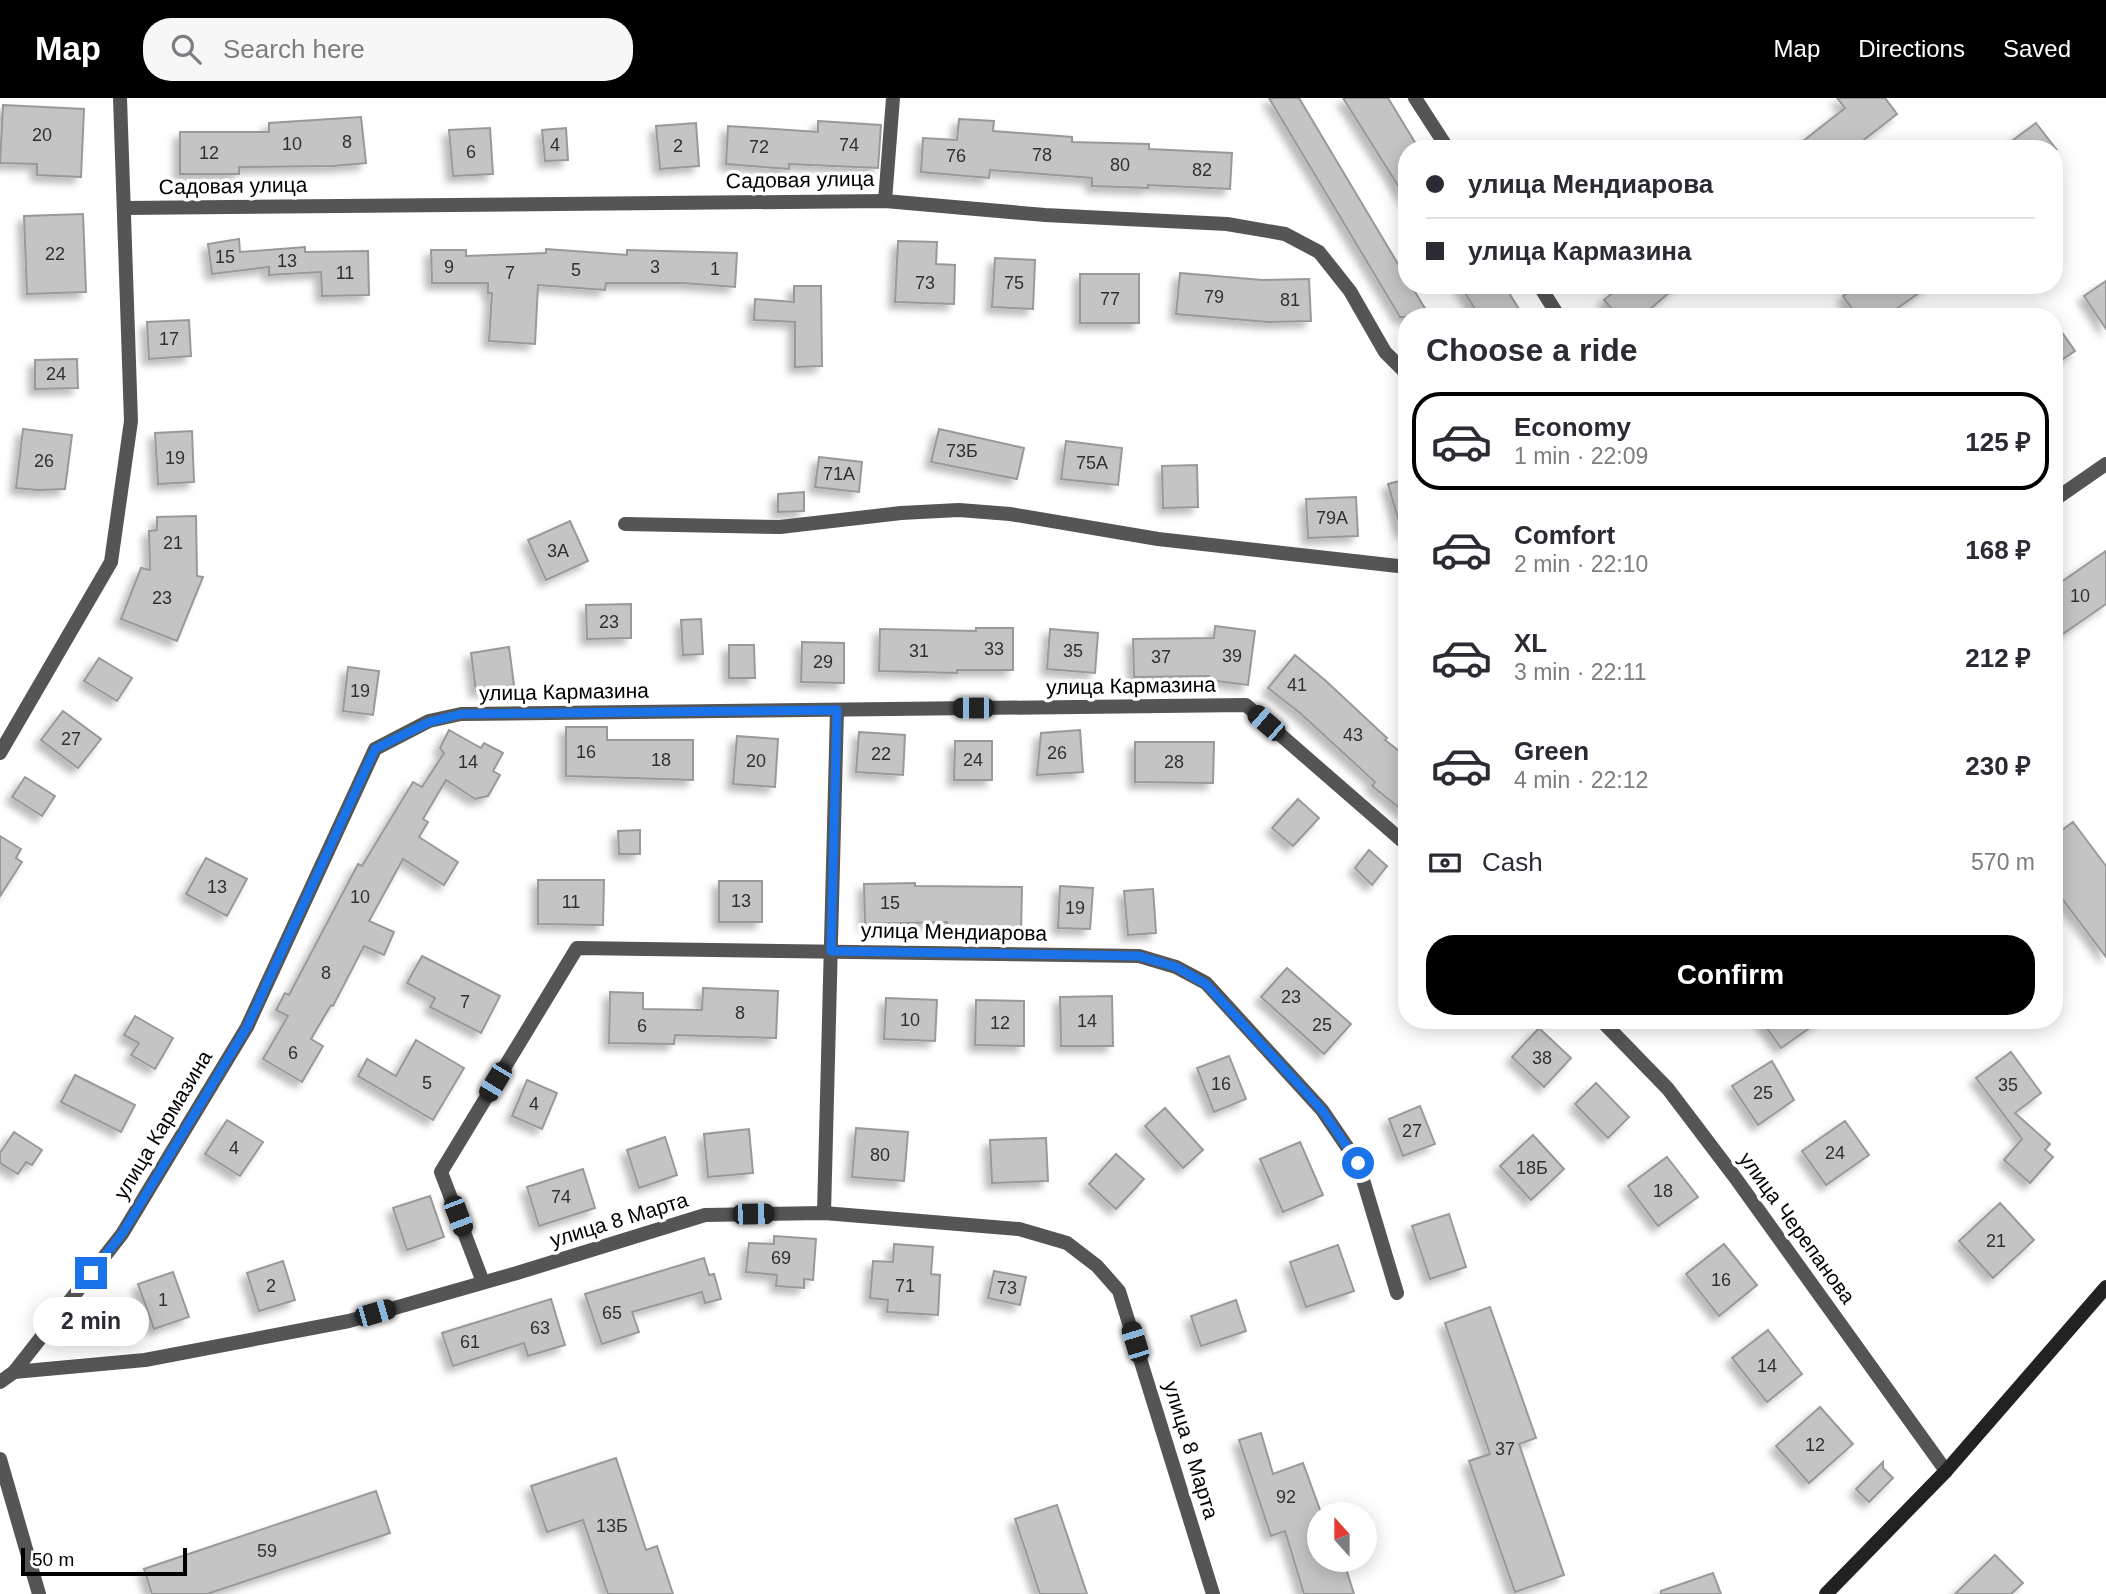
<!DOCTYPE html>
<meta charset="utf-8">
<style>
:root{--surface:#fff;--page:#f7f7f7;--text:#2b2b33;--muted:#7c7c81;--line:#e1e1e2;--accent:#000}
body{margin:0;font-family:Helvetica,sans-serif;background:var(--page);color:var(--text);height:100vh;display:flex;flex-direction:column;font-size:26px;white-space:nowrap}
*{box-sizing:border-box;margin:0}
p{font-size:23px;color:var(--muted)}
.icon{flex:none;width:38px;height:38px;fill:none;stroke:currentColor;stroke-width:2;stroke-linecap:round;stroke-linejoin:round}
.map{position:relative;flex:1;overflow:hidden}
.details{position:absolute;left:1398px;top:210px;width:665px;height:721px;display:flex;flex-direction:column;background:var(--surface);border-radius:28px;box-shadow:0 4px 18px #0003}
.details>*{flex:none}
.hud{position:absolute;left:1398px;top:42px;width:665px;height:154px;border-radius:28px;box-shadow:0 4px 18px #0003;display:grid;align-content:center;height:154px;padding:0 28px;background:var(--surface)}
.needle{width:46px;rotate:339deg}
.tools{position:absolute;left:1307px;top:1404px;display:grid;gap:14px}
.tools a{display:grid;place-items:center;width:70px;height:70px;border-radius:50%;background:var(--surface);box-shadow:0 4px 18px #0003;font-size:35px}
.scale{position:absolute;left:21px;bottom:18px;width:166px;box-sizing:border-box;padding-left:7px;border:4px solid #000;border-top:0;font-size:19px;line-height:24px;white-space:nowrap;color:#000;-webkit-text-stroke:5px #fff;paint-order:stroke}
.end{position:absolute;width:32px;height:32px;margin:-16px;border:9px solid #1a73e8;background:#fff;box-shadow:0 0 0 4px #fff}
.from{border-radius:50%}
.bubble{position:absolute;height:49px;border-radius:24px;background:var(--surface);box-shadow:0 4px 18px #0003;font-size:23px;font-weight:800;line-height:49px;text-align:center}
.car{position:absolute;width:21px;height:42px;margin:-21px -10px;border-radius:9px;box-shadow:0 0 5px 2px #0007;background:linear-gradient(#222 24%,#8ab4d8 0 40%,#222 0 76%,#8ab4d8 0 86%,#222 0)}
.hud b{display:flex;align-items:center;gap:24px;height:66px;font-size:26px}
.hud b+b{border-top:2px solid var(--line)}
.hud i{width:18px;height:18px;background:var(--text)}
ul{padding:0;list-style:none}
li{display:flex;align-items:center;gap:21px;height:98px;margin:0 14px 10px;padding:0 14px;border:4px solid transparent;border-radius:28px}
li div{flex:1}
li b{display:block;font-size:26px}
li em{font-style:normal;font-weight:800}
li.current{border-color:var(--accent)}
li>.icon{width:63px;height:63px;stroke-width:1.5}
h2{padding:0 28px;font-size:32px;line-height:84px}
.pay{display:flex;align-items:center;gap:18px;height:77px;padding:0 28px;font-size:26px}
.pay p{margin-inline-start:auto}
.button{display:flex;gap:14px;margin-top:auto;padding:14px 28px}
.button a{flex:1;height:80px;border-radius:28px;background:var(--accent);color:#fff;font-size:28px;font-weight:800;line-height:80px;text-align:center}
header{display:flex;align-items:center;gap:42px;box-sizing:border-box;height:98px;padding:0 35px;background:var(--accent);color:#fff}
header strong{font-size:33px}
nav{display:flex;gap:38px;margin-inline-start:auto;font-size:24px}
.search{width:490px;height:63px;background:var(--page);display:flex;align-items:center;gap:18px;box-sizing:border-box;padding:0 24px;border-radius:28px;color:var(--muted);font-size:26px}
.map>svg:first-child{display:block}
</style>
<header>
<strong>Map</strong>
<div class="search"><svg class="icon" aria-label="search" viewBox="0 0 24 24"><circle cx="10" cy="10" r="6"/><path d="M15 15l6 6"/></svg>Search here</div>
<nav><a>Map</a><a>Directions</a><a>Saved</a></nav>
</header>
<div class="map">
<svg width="2106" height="1496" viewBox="0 0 2106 1496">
<defs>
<filter id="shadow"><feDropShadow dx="-6" dy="6" stdDeviation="3.5" flood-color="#0004"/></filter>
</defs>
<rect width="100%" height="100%" fill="#fff"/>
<g fill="#c4c4c4" stroke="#999" stroke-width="2" filter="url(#shadow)">
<path d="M1269,0h30l108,181v6h4l19,32h-30z"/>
<path d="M1343,0h45l31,51h-12v51z"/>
<path d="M1837,0h48l12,16 -45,35h-59l52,-41z"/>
<path d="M3,7l81,4 -3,68 -44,-2v-11l-37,-1z"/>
<path d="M361,19l5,46 -33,3 -94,1v7h-59v-42h89v-9z"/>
<path d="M959,21l35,2 -1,10 79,6v5l77,2v5l83,4 -2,36 -82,-4v3l-56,-2v-8l-102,-8 -1,8 -68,-6 2,-34 34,2z"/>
<path d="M818,23l63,4 -3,43 -89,-4v5l-63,-5 2,-38 90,6z"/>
<path d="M696,25l3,43 -39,3 -4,-43z"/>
<path d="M2036,25l20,26h-55z"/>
<path d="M490,30l3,46 -40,2 -4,-46z"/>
<path d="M566,30l2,32 -23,1 -3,-31z"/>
<path d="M83,116l3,78 -59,2 -3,-78z"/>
<path d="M239,141l1,13 65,-5v5l63,-1 1,44 -47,1 -1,-24 -52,3v-8l-57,7 -4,-30z"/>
<path d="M898,143l39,1 -1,22 19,1 -1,39 -59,-2z"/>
<path d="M546,151l81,6v-5l110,3 -2,34 -52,-4h-77l-1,7 -67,-5 -3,59 -46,-3 3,-48h-4v-10h-56l-1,-33h35v6l80,-3z"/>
<path d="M995,160l40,2 -2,49 -41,-2z"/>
<path d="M1180,175l82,7 47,-1 2,42 -43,1 -92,-8z"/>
<rect x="1080" y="176" width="59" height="49"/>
<path d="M2106,183v48l-22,-33z"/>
<path d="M1460,187h44l20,32h-44z"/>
<path d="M1622,187h56l-37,32h-22l-15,-17z"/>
<path d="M1859,187h71l-45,32h-27l-15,-21z"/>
<path d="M794,188h27l1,80 -27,1v-45l-41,-2 1,-21 39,3z"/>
<path d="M189,222l2,36 -42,3 -2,-37z"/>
<path d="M2054,223l21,30 -21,14z"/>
<path d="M77,261l1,29 -43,1v-29z"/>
<path d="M23,331l49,6 -7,54 -27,1 -22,-2z"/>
<path d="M939,331l85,19 -7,31 -86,-17z"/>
<path d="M192,333l2,51 -36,2 -3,-51z"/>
<path d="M1066,343l56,7 -4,37 -57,-6z"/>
<path d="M819,359l43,5 -3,30 -44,-5z"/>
<path d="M1197,367l1,42 -35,1 -1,-42z"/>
<path d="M1407,381v52l-5,1 -14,-48z"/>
<path d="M804,394v19l-26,1v-18z"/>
<path d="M1356,399l2,39 -50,2 -2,-39z"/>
<path d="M196,418l1,60 6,1 -26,64 -56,-22 20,-51 9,2 -1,-39 8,-1v-13z"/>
<path d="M570,423l18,40 -42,19 -18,-40z"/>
<path d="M2106,453v53l-52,36v-53z"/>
<path d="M631,506v34l-44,1 -1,-34z"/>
<path d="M701,521l2,35 -20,1 -2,-35z"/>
<path d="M1215,528l40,5 -7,54 -39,-5v-4l-75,1 -1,-38 81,-1z"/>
<path d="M976,530h37v42h-56v3l-78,-2 1,-42 96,2z"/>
<path d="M1050,531l48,4 -3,40 -48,-4z"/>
<path d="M802,544l42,1v40l-43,-1z"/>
<path d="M729,547h25l1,33h-26z"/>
<path d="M509,549l5,38 -38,6 -5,-38z"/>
<path d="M1295,557l31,26 61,57 -2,2 22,17v57l-35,-28 3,-4 -75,-69 -32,-25z"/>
<path d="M99,560l33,20 -15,23 -33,-20z"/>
<path d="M348,569l31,4 -6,44 -30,-4z"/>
<path d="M63,613l38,28 -23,29 -37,-28z"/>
<path d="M566,629h41v13h86v40l-127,-4z"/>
<path d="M449,632l32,18 3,-5 19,10 -10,18 7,4 -12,21 -13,3 -29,-19 -23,39 5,3 -9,15 39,25 -14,23 -41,-26 -34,62 25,11 -10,23 -20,-9 -31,60 -2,-1 -20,34 12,7 -21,36 -39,-23 25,-43 -12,-6 9,-17 4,2 69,-131 4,2 51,-84 9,5 22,-34 -4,-5z"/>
<path d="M1080,632l3,42 -46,3 4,-42z"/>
<path d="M859,634l46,3 -2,40 -47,-3z"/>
<path d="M737,638l41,3 -3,48 -42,-3z"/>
<path d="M955,643h37v39h-38z"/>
<path d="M1135,644h79l-1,41 -78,-1z"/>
<path d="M25,679l30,19 -13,20 -30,-19z"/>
<path d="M1298,701l21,19 -26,28 -21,-18z"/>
<path d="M2073,724l33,44v91l-52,-69v-52z"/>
<path d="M640,732v24h-21l-1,-23z"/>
<path d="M0,738l21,13 -5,9 6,4 -22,34z"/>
<path d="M1369,752l18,16 -15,19 -17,-17z"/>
<path d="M206,760l41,21 -20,37 -41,-22z"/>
<path d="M538,782h66l-1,45 -65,-1z"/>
<rect x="719" y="783" width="43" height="41"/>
<path d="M915,785v3l107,1 -1,45 -74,-1v-9l-82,2 -1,-40z"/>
<path d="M1060,788l33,2 -3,41 -32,-1z"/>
<path d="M1153,791l3,44 -28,2 -4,-44z"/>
<path d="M422,858l78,40 -19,37 -51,-26 5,-9 -28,-15z"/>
<path d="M1287,870l64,56 -27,30 -63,-57z"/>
<path d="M703,890l75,3 -2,47 -101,-3 -1,9 -65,-1 1,-51 33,1v16l59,1z"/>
<path d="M1112,898l1,50h-52l-1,-49z"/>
<path d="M886,900l51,2 -2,41 -51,-2z"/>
<path d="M976,902l48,1v45l-49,-1z"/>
<path d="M135,918l38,22 -18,31 -24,-14 8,-12 -15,-8z"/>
<path d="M1761,922h60l-40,28z"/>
<path d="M1539,930l32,30 -27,29 -32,-30z"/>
<path d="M416,942l48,28 -31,52 -75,-44 9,-17 29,17z"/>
<path d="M2011,954l30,41 -26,20 35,31 -5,6 8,7 -23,26 -26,-23 18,-21 -46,-61z"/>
<path d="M1229,958l17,43 -32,13 -17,-44z"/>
<path d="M1772,963l22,39 -36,25 -26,-39z"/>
<path d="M75,977l60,30 -14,27 -60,-30z"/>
<path d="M527,982l30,13 -15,36 -30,-13z"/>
<path d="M1596,985l33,34 -21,21 -33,-34z"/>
<path d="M1420,1008l15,38 -32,12 -14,-37z"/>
<path d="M1165,1010l38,42 -20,18 -38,-42z"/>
<path d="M227,1022l36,22 -23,34 -35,-22z"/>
<path d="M1845,1023l24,34 -43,30 -24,-34z"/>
<path d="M856,1030l52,4 -4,49 -52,-4z"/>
<path d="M749,1031l4,44 -45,4 -4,-43z"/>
<path d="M14,1034l28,18 -10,15 -6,-3 -8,12 -18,-11v-10z"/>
<path d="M1533,1037l31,34 -33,31 -31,-34z"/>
<path d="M665,1039l12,38 -38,13 -12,-38z"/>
<path d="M1046,1040l2,43 -56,2 -2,-43z"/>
<path d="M1300,1044l23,53 -40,17 -23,-53z"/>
<path d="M1116,1056l28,25 -28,30 -27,-25z"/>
<path d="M1667,1059l31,40 -40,29 -30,-40z"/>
<path d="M583,1071l12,39 -56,18 -12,-39z"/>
<path d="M430,1098l14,41 -37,13 -14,-42z"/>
<path d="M2000,1105l34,37 -41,38 -34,-37z"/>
<path d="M1449,1116l17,53 -36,12 -18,-53z"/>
<path d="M774,1138l42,3 -3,41 -9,-1v9l-28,-2 1,-11 -31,-3 3,-29 25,1z"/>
<path d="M894,1146l39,3 -2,27 9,1 -2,40 -51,-3 1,-12 -18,-2 3,-37 20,1z"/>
<path d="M1724,1146l33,41 -38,31 -33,-42z"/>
<path d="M1338,1147l16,46 -48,16 -16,-45z"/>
<path d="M704,1160l5,17 5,-1 7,25 -16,4 -3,-11 -70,20 7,20 -37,12 -17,-50z"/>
<path d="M283,1163l12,39 -36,11 -12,-38z"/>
<path d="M994,1173l32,6 -6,28 -32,-7z"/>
<path d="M173,1174l16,45 -35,12 -16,-45z"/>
<path d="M551,1201l14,46 -37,11 -4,-13 -71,23 -11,-33z"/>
<path d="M1236,1202l10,31 -45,15 -10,-30z"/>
<path d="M1490,1209l46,131 -17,6 45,131 -49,17 -46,-131 21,-7 -45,-131z"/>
<path d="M1768,1232l34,44 -35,28 -35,-44z"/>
<path d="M1820,1309l33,37 -44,39 -33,-37z"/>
<path d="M1261,1335l12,41 30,-11 17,47v49h23l11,35h-50l-19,-63 -14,5 -32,-96z"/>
<path d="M616,1360l30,92 11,-4 16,48h-65l-25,-74 -36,12 -16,-46z"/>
<path d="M1883,1364v6l10,10 -24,24 -13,-13z"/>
<path d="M376,1393l14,42 -183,61h-55l-8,-25z"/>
<path d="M1057,1407l30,89h-47l-25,-75z"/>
<path d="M1995,1457l28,28 -12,11h-56z"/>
<path d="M1713,1475l8,21h-60v-3z"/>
</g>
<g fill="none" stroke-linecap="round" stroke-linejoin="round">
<g stroke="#555" stroke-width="14">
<path d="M1415,0l33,51"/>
<path d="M885,103l8,-103"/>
<path d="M124,110l761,-7 160,14 182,9 58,10 34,18 31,39 35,61 22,22"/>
<path d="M1539,187l20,32"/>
<path d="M2054,402l52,-36"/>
<path d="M625,426l155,3 121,-14 58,-3 51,4 148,25 249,28"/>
<path d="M0,655l111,-191 20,-141 -11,-323"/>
<path d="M1601,922l67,69 66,87 212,295"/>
<path d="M824,1115l13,-503"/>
<path d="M483,1184l-42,-110 136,-224 562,8 37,11 30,16 116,127 36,53 39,130"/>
<path d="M14,1274l131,-12 204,-39 168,-48 188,-58 119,-2 195,16 48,14 30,23 22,25 94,303"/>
<path d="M0,1284l14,-10 108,-138 125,-207 128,-278 54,-28 32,-7 785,-9 161,140"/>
<path d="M0,1361l39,135"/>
</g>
<path stroke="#222" stroke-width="14" d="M1826,1496l120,-123 160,-184"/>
</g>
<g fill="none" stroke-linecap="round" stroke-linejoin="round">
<path stroke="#1a73e8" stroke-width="9" d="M91,1175l31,-39 125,-207 128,-278 54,-27 32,-8 376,-4 -6,241 308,5 37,11 30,17 116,126 36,53"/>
</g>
<g text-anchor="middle" stroke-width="7" stroke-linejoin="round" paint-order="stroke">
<g font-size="18" fill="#313131">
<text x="42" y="43">20</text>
<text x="347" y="50">8</text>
<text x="292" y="52">10</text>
<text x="555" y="53">4</text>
<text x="849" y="53">74</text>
<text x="678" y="54">2</text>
<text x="759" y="55">72</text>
<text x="471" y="60">6</text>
<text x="209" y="61">12</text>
<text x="1042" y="63">78</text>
<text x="956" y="64">76</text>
<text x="1120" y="73">80</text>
<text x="1202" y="78">82</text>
<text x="55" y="162">22</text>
<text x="225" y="165">15</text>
<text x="287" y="169">13</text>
<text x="449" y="175">9</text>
<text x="655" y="175">3</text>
<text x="715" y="177">1</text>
<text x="576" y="178">5</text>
<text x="345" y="181">11</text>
<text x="510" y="181">7</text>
<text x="925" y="191">73</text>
<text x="1014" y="191">75</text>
<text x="1214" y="205">79</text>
<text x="1110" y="207">77</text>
<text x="1290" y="208">81</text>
<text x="169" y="247">17</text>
<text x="56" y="282">24</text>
<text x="962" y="359">73Б</text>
<text x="175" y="366">19</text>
<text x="44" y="369">26</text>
<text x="1092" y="371">75А</text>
<text x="839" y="382">71А</text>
<text x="1332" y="426">79А</text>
<text x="173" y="451">21</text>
<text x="558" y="459">3А</text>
<text x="2080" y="504">10</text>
<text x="162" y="506">23</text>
<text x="609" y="530">23</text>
<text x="994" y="557">33</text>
<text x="919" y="559">31</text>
<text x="1073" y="559">35</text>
<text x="1232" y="564">39</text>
<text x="1161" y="565">37</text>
<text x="823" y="570">29</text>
<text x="1297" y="593">41</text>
<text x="360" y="599">19</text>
<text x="1353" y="643">43</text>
<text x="71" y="647">27</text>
<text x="586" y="660">16</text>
<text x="1057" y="661">26</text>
<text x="881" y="662">22</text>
<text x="661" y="668">18</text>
<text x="973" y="668">24</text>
<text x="756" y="669">20</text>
<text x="468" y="670">14</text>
<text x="1174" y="670">28</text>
<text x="217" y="795">13</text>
<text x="360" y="805">10</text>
<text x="741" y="809">13</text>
<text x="571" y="810">11</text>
<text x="890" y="811">15</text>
<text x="1075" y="816">19</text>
<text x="326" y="881">8</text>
<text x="1291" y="905">23</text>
<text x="465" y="910">7</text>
<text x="740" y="921">8</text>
<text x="910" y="928">10</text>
<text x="1087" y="929">14</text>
<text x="1000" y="931">12</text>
<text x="1322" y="933">25</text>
<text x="642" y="934">6</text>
<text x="293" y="961">6</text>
<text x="1542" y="966">38</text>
<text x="427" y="991">5</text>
<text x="1221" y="992">16</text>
<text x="2008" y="993">35</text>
<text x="1763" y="1001">25</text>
<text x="534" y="1012">4</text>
<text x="1412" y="1039">27</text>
<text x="234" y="1056">4</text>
<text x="1835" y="1061">24</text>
<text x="880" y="1063">80</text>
<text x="1532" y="1076">18Б</text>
<text x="1663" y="1099">18</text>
<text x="561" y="1105">74</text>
<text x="1996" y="1149">21</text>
<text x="781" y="1166">69</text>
<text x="1721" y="1188">16</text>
<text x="271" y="1194">2</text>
<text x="905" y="1194">71</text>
<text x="1007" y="1196">73</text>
<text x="163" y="1208">1</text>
<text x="612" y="1221">65</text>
<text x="540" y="1236">63</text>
<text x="470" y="1250">61</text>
<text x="1767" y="1274">14</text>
<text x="1815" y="1353">12</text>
<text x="1505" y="1357">37</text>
<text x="1286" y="1405">92</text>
<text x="612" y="1434">13Б</text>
<text x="267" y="1459">59</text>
</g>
<g font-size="21" fill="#000" stroke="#fff">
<text transform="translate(800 82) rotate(-1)" y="7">Садовая улица</text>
<text transform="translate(233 88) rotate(-1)" y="7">Садовая улица</text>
<text transform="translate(1131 588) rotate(-1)" y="7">улица Кармазина</text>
<text transform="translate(564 594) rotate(-1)" y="7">улица Кармазина</text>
<text transform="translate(954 834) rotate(1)" y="7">улица Мендиарова</text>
<text transform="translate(163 1027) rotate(-59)" y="7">улица Кармазина</text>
<text transform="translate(619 1122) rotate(-17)" y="7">улица 8 Марта</text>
<text transform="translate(1797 1130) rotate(54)" y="7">улица Черепанова</text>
<text transform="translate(1191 1352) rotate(73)" y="7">улица 8 Марта</text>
</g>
</g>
</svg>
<div class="tools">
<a><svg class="needle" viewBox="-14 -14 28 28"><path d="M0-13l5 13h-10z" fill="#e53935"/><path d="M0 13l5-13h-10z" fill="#7c7c81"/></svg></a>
</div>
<div class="scale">50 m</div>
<i class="end from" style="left:1358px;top:1065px"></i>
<i class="end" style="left:91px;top:1175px"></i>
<div class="bubble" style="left:33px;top:1199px;width:116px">2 min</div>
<i class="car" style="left:973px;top:610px;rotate:270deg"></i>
<i class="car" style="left:1266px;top:625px;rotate:311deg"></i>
<i class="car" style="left:495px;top:984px;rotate:211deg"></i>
<i class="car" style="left:753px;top:1116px;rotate:89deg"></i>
<i class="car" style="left:458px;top:1118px;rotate:159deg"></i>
<i class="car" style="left:375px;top:1215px;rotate:74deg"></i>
<i class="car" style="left:1135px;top:1244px;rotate:343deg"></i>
<div class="hud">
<b><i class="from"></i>улица Мендиарова</b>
<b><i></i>улица Кармазина</b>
</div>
<section class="details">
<h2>Choose a ride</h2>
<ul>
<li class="current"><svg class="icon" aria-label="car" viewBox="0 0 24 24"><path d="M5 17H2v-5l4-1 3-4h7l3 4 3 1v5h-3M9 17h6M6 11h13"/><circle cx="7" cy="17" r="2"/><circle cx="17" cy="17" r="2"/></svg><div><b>Economy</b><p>1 min · 22:09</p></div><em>125 ₽</em></li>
<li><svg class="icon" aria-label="car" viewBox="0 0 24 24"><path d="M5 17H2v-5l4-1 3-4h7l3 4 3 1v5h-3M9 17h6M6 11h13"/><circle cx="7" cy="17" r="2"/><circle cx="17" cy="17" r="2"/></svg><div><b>Comfort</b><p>2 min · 22:10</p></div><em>168 ₽</em></li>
<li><svg class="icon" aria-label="car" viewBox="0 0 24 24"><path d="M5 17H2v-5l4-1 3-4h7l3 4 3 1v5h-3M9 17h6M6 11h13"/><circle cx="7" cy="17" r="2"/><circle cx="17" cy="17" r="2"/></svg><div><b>XL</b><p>3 min · 22:11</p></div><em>212 ₽</em></li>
<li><svg class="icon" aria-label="car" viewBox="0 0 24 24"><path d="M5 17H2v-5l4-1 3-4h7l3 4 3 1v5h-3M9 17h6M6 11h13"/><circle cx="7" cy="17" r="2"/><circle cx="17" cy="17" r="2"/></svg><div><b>Green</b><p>4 min · 22:12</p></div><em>230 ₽</em></li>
</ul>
<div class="pay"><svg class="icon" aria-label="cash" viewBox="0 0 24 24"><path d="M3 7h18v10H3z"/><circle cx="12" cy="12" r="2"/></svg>Cash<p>570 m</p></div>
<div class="button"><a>Confirm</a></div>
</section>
</div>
